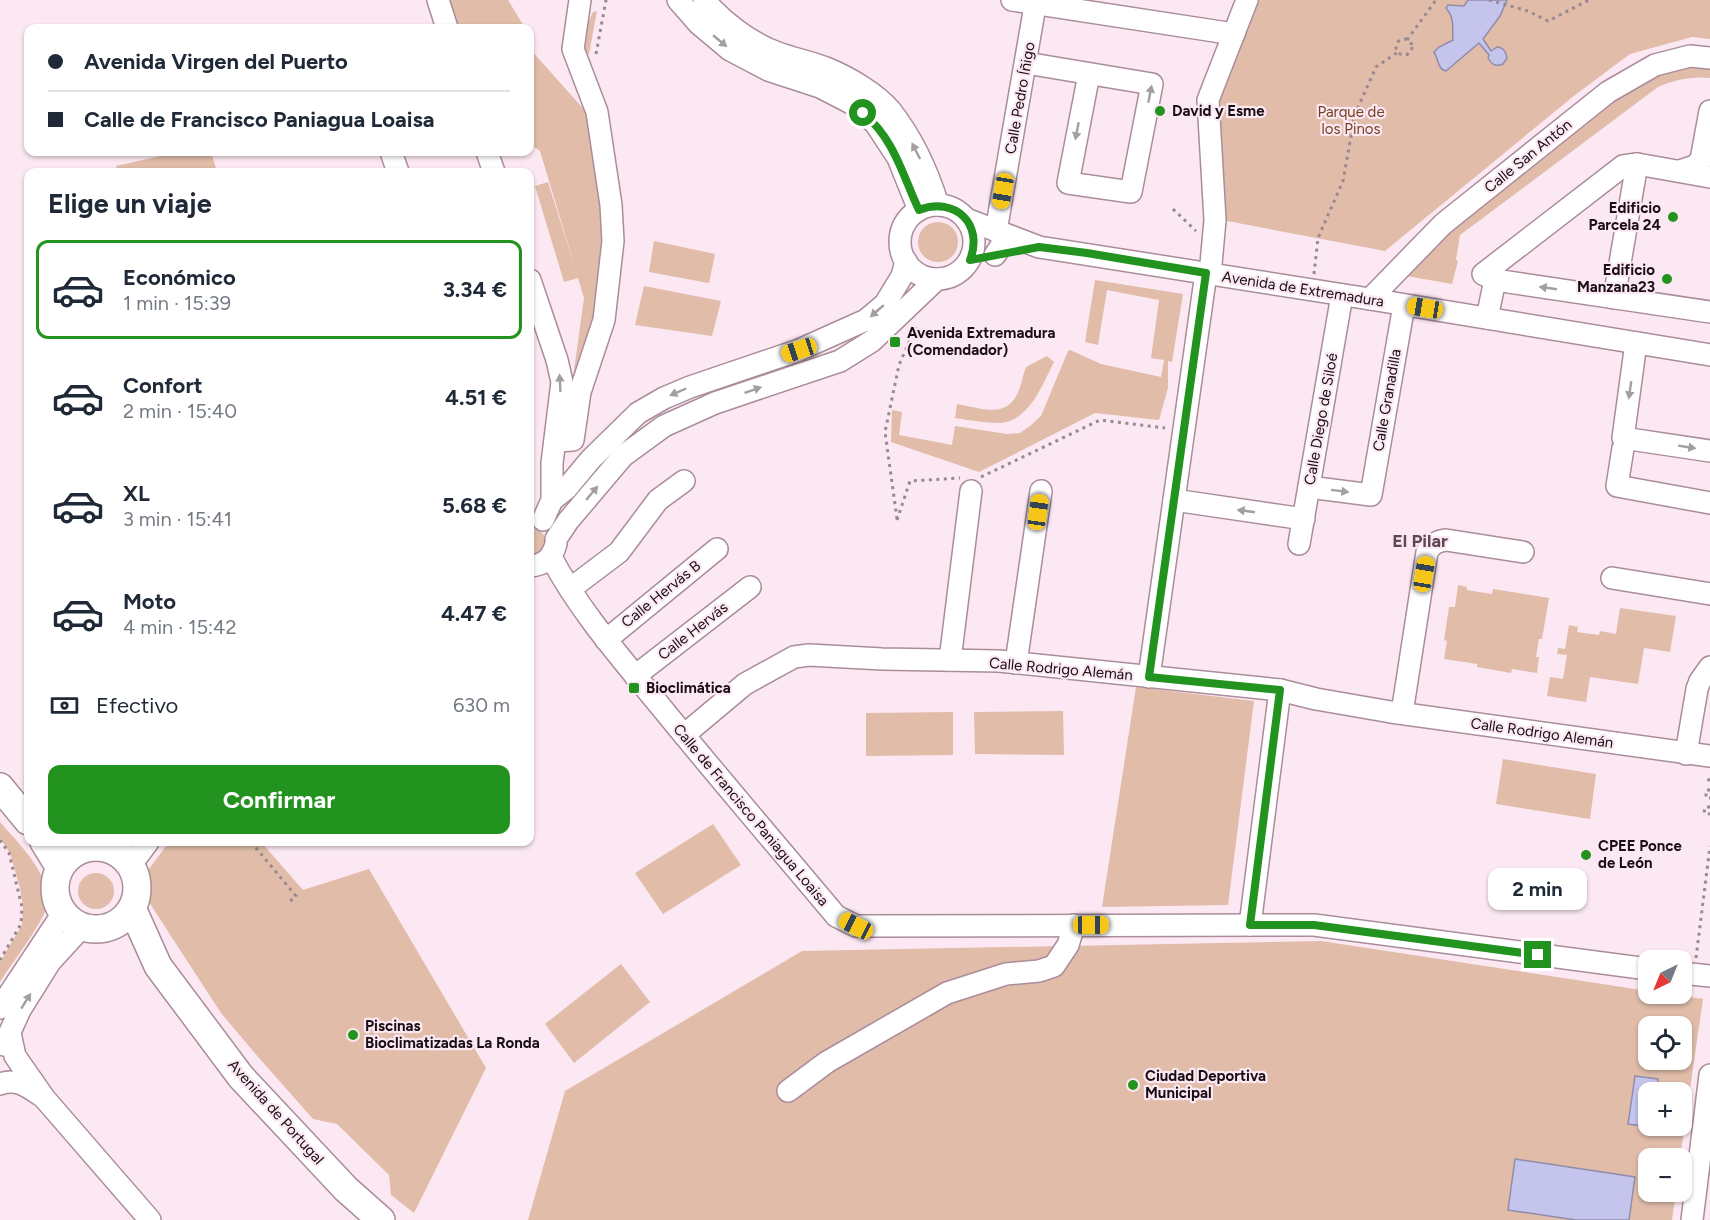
<!DOCTYPE html>
<html lang="es">
<meta charset="utf-8">
<style>
:root{--surface:#fff;--page:#f6f6f7;--text:#1f2937;--muted:#747a83;--line:#e0e1e3;--accent:#22931f}
body{margin:0;font-family:Figtree,sans-serif;background:var(--page);color:var(--text);height:100vh;display:flex;flex-direction:column;font-size:22px;white-space:nowrap}
*{box-sizing:border-box;margin:0}
p{font-size:20px;color:var(--muted)}
.icon{flex:none;width:33px;height:33px;fill:none;stroke:currentColor;stroke-width:2;stroke-linecap:round;stroke-linejoin:round}
.map{position:relative;flex:1;overflow:hidden}
.drawer{position:absolute;left:24px;top:168px;width:510px;height:678px;display:flex;flex-direction:column;background:var(--surface);border-radius:12px;box-shadow:0 2px 4px #0004}
.drawer>*{flex:none}
.banner{position:absolute;left:24px;top:24px;width:510px;height:132px;border-radius:12px;box-shadow:0 2px 4px #0004;display:grid;align-content:center;height:132px;padding:0 24px;background:var(--surface)}
.needle{width:39px;rotate:223deg}
.tools{position:absolute;left:1638px;top:950px;display:grid;gap:12px}
.tools a{display:grid;place-items:center;width:54px;height:54px;border-radius:12px;background:var(--surface);box-shadow:0 2px 4px #0004;font-size:30px}
.end{position:absolute;width:27px;height:27px;margin:-14px;border:8px solid #22931f;background:#fff;box-shadow:0 0 0 3px #fff}
.from{border-radius:50%}
.bubble{position:absolute;height:42px;border-radius:12px;background:var(--surface);box-shadow:0 2px 4px #0004;font-size:20px;font-weight:700;line-height:42px;text-align:center}
.car{position:absolute;width:18px;height:36px;margin:-18px -9px;border-radius:8px;box-shadow:0 0 4px 2px #0007;background:linear-gradient(#f5c518 24%,#345 0 40%,#f5c518 0 76%,#345 0 86%,#f5c518 0)}
.banner b{display:flex;align-items:center;gap:21px;height:57px;font-size:22px}
.banner b+b{border-top:2px solid var(--line)}
.banner i{width:15px;height:15px;background:var(--text)}
ul{padding:0;list-style:none}
li{display:flex;align-items:center;gap:18px;height:99px;margin:0 12px 9px;padding:0 12px;border:3px solid transparent;border-radius:12px}
li div{flex:1}
li b{display:block;font-size:22px}
li em{font-style:normal;font-weight:700}
li.active{border-color:var(--accent)}
li>.icon{width:54px;height:54px;stroke-width:1.5}
h2{padding:0 24px;font-size:27px;line-height:72px}
.pay{display:flex;align-items:center;gap:15px;height:66px;padding:0 24px;font-size:22px}
.pay p{margin-inline-start:auto}
.button{display:flex;gap:12px;margin-top:auto;padding:12px 24px}
.button a{flex:1;height:69px;border-radius:12px;background:var(--accent);color:#fff;font-size:24px;font-weight:700;line-height:69px;text-align:center}
.map>svg:first-child{display:block}
</style>
<div class="map">
<svg width="1710" height="1220" viewBox="0 0 1710 1220">
<rect width="100%" height="100%" fill="#fce8f2"/>
<g fill="#e0bca9" fill-rule="evenodd">
<path d="M450,0h58l17,28h-66z"/>
<path d="M1257,0h453v39l-18,-2 -62,17 -55,41 -190,156 -163,-31 -7,-120z"/>
<path d="M597,11l-8,43 -6,-2c2,-13 3,-28 10,-40z"/>
<path d="M530,42v7l58,65 15,86v97l-32,95 13,-94 -6,-20 -14,4 -29,-96 13,-4 29,92 -37,-123 -10,-7z"/>
<path d="M1710,65v13c-18,-2 -36,2 -52,9l-198,148 -4,25 2,1 -6,23 -51,-9 55,-52 158,-126 50,-28z"/>
<path d="M172,152h39l6,20h-99l-2,-6 40,-9z"/>
<circle cx="938" cy="242" r="20"/>
<path d="M654,241l61,13 -6,29 -60,-11z"/>
<path d="M1095,280l88,14 -11,68 -4,-1v27l-9,32 -64,-7 -116,59 -88,-30 1,-32 10,2 -3,23 53,10 3,-19 52,8 13,-1 10,-7 11,-10 27,-65 2,-1 31,14 60,13 3,-17 -13,-2 8,-58 -52,-10 -9,55 -13,-3z"/>
<path d="M644,286l77,15 -9,35 -77,-11z"/>
<path d="M1047,356l7,6c-12,23 -25,60 -55,61 -14,0 -30,-3 -44,-5l2,-14c24,4 51,16 62,-14 3,-8 4,-16 7,-23z"/>
<path d="M530,529c16,0 19,12 11,24l-11,3z"/>
<path d="M1458,585l9,2v3l25,4 1,-5 56,9 -7,41h-3l-3,18h3l-2,16 -25,-4 -1,4 -34,-6v-3l-33,-5 3,-18 -3,-1 5,-33h6z"/>
<path d="M1620,608l56,8 -6,36 -26,-4 -6,36 -48,-7 -4,25 -39,-6 3,-19 13,2 4,-24 -10,-1 1,-6 7,1 4,-24 9,2 -1,5 22,3 1,-4 16,3z"/>
<path d="M1136,687l118,14 -26,204 -126,2z"/>
<path d="M1063,711l1,44 -89,-1 -1,-42z"/>
<path d="M953,712v43l-87,1v-43z"/>
<path d="M1503,759l93,15 -6,45 -94,-15z"/>
<path d="M0,822c19,22 52,53 47,84 -3,15 -37,60 -47,76v-20l22,-37 1,-19 -3,-18 -10,-35 -10,-15z"/>
<path d="M713,824l28,41 -78,49 -28,-41z"/>
<path d="M169,842h92l42,48 66,-21 117,199 -72,145 -23,-18 -2,-20 -52,-51 -24,-5 -54,-61 -38,-45 -65,-100 -10,-16v-24z"/>
<circle cx="96" cy="891" r="18"/>
<path d="M1321,941l327,50v2h15l40,6 -23,159h-32v33h28l-4,29h-1144l37,-129 237,-140zM1648,1026h34v33h-34zM1648,1092h34v33h-34z"/>
<path d="M621,964l29,38 -76,61 -29,-39z"/>
</g>
<g fill="#c4c4ec" stroke="#908dab" stroke-width="1.5">
<path d="M1468,0h39l-7,16 -17,23 8,12 6,-4c6,0 9,5 10,11l-4,6c-7,3 -11,1 -15,-6l1,-3 -10,-12 -33,28c-8,-1 -8,-13 -12,-19l5,-5 14,-7c-1,-13 2,-22 -7,-32l2,-3 16,1z"/>
<path d="M1635,1076l23,3 -2,13h-8v33h3v2l-23,-3z"/>
<path d="M1515,1159l120,18 -6,43h-53l-68,-10z"/>
</g>
<g fill="none" stroke-linecap="round" stroke-linejoin="round">
<g stroke="#aa8c9b" stroke-width="24">
<g id="minor">
<path d="M438,0l9,28"/>
<path d="M678,0l21,24 31,26 38,20 52,17 31,16 24,20 23,35 21,52"/>
<path d="M704,0c19,22 46,43 74,53 16,6 33,9 48,15 22,9 50,25 65,43 21,27 37,61 47,94"/>
<path d="M1012,0l222,34"/>
<path d="M1026,63l126,21 -21,108 -63,-9 21,-109"/>
<path d="M391,152l7,20"/>
<path d="M487,152l7,20"/>
<path d="M1637,164l-14,2 -140,108 12,6 215,32"/>
<path d="M1680,171l15,-5 6,-6 9,-49"/>
<circle cx="937" cy="242" r="37"/>
<path d="M966,219l73,28 331,52 340,56"/>
<path d="M995,255l8,-12v-7l-7,-5 40,-231"/>
<path d="M1210,275l5,-55 -7,-120 39,-100"/>
<path d="M530,280l27,80 5,22 -10,81v37l-9,20"/>
<path d="M1614,298l23,-134 73,13"/>
<path d="M1370,299l73,-75 165,-132 47,-27 35,-9 20,2"/>
<path d="M1487,318l8,-38"/>
<path d="M1636,343l-13,95 87,13"/>
<path d="M555,441l18,-1 7,-48 24,-72 9,-79 -2,-36 -14,-93 -24,-63 7,-49"/>
<path d="M1623,448l-6,38 93,17"/>
<path d="M1309,487l62,8 33,-190"/>
<path d="M552,500l14,-11 25,-30 47,-46 26,-15 26,-11 109,-37 67,-30 19,-16 17,-28 4,-15"/>
<path d="M1174,500l130,19"/>
<path d="M556,539l12,-18 55,-65 41,-30 51,-23 125,-42 32,-20 65,-62"/>
<path d="M1299,544l43,-249"/>
<path d="M551,557c29,55 71,102 110,150 58,71 117,140 175,209l20,10 458,-1 334,44"/>
<path d="M530,566c15,-1 22,-8 26,-22"/>
<path d="M1612,578l98,16"/>
<path d="M570,589l49,-37 39,-52 26,-19"/>
<path d="M606,640l111,-91"/>
<path d="M950,660l21,-169"/>
<path d="M1016,663l25,-172"/>
<path d="M635,676l115,-89"/>
<path d="M1149,677l57,-404"/>
<path d="M1402,713l25,-161c5,-8 10,-11 19,-12l77,12"/>
<path d="M684,735l61,-51 49,-27 15,-2 73,4 117,2 281,29 36,9 75,13 319,44"/>
<path d="M1686,754l11,-65 3,-8 10,-14"/>
<path d="M110,850l8,-8"/>
<path d="M130,866l18,-24"/>
<path d="M1250,925l30,-235"/>
<path d="M1682,973l28,3"/>
<path d="M0,1008l63,-95"/>
<path d="M10,1033l5,23 30,43 105,121"/>
<path d="M4,1045l16,-35 30,-48 32,-35"/>
<path d="M0,1084c16,-6 27,2 40,11"/>
<path d="M788,1091l39,-29 120,-69 59,-19 33,-3 15,-5 14,-21 6,-20"/>
<path d="M1692,1220l18,-145"/>
</g>
</g>
<g stroke="#aa8c9b" stroke-width="30">
<g id="major">
<path d="M0,787l28,34"/>
<path d="M44,842l16,26"/>
<circle cx="96" cy="888" r="41"/>
<path d="M132,908l26,58 83,111 105,112 35,31"/>
</g>
</g>
<g stroke="#988890" stroke-width="3" stroke-dasharray="3 4.5" stroke-linecap="butt">
<path d="M1489,0l39,11 20,10 41,-21"/>
<circle cx="1404" cy="47" r="8"/>
<path d="M1407,40l29,-40"/>
<path d="M596,54l10,-54"/>
<path d="M1173,209l23,22"/>
<path d="M1314,274l4,-36 25,-57 12,-67 21,-47 22,-15"/>
<path d="M981,477l119,-57 65,8"/>
<path d="M897,519l-12,-87 14,-67 18,-41"/>
<path d="M897,520l13,-39 50,-3"/>
<path d="M1710,779l-3,2h3"/>
<path d="M1710,790h-4v8h4"/>
<path d="M1710,807h-5l-1,6 6,1"/>
<path d="M0,840l9,13 13,54 -1,17 -21,36"/>
<path d="M251,842l45,54 -7,6"/>
<path d="M1696,958l14,-112"/>
</g>
<use href="#minor" stroke="#fff" stroke-width="21"/>
<use href="#major" stroke="#fff" stroke-width="27"/>
</g>
<defs><path id="oneway-solid" d="M-6-.8H1V-3.2L6.5 0L1 3.2V.8H-6Z" transform="scale(1.5)"/></defs>
<g fill="#a39fa1">
<use href="#oneway-solid" transform="translate(720 41) rotate(40)"/>
<use href="#oneway-solid" transform="translate(1150 94) rotate(-79)"/>
<use href="#oneway-solid" transform="translate(1077 131) rotate(101)"/>
<use href="#oneway-solid" transform="translate(916 151) rotate(-117)"/>
<use href="#oneway-solid" transform="translate(1548 288) rotate(-172)"/>
<use href="#oneway-solid" transform="translate(877 311) rotate(139)"/>
<use href="#oneway-solid" transform="translate(560 383) rotate(-93)"/>
<use href="#oneway-solid" transform="translate(753 390) rotate(-19)"/>
<use href="#oneway-solid" transform="translate(1630 390) rotate(98)"/>
<use href="#oneway-solid" transform="translate(678 392) rotate(157)"/>
<use href="#oneway-solid" transform="translate(1687 447) rotate(9)"/>
<use href="#oneway-solid" transform="translate(1340 491) rotate(7)"/>
<use href="#oneway-solid" transform="translate(592 493) rotate(-50)"/>
<use href="#oneway-solid" transform="translate(1246 511) rotate(-172)"/>
<use href="#oneway-solid" transform="translate(26 1001) rotate(-58)"/>
</g>
<g fill="none" stroke-linecap="round" stroke-linejoin="round">
<path stroke="#22931f" stroke-width="8" d="M863,113c32,27 39,61 56,97 36,-14 65,14 51,50l69,-13 48,6 119,20 -57,404 131,13 -30,235h64l224,30"/>
</g>
<g fill="#22931f" stroke="#fce8f2" stroke-width="2">
<circle cx="1160" cy="111" r="6"/>
<circle cx="1673" cy="217" r="6"/>
<circle cx="1667" cy="279" r="6"/>
<rect x="889" y="336" width="12" height="12" rx="3"/>
<rect x="628" y="682" width="12" height="12" rx="3"/>
<circle cx="1586" cy="855" r="6"/>
<circle cx="353" cy="1035" r="6"/>
<circle cx="1133" cy="1085" r="6"/>
</g>
<g text-anchor="middle" stroke-width="4.5" stroke-linejoin="round" paint-order="stroke">
<g font-size="15" fill="#180e13" stroke="#fce8f2">
<text transform="translate(1020 98) rotate(-80)" y="5">Calle Pedro Íñigo</text>
<text transform="translate(1528 156) rotate(-39)" y="5">Calle San Antón</text>
<text transform="translate(1303 289) rotate(9)" y="5">Avenida de Extremadura</text>
<text transform="translate(1387 400) rotate(-80)" y="5">Calle Granadilla</text>
<text transform="translate(1321 419) rotate(-80)" y="5">Calle Diego de Siloé</text>
<text transform="translate(661 594) rotate(-39)" y="5">Calle Hervás B</text>
<text transform="translate(693 631) rotate(-38)" y="5">Calle Hervás</text>
<text transform="translate(1061 669) rotate(5)" y="5">Calle Rodrigo Alemán</text>
<text transform="translate(1542 733) rotate(8)" y="5">Calle Rodrigo Alemán</text>
<text transform="translate(751 815) rotate(50)" y="5">Calle de Francisco Paniagua Loaisa</text>
<text transform="translate(276 1112) rotate(48)" y="5">Avenida de Portugal</text>
</g>
<g font-size="15" font-weight="bold" fill="#180e13" stroke="#fce8f2" text-anchor="start">
<text x="1172" y="116">David y Esme</text>
<text x="1661" y="213" text-anchor="end">Edificio<tspan x="1661" dy="17">Parcela 24</tspan></text>
<text x="1655" y="275" text-anchor="end">Edificio<tspan x="1655" dy="17">Manzana23</tspan></text>
<text x="907" y="338">Avenida Extremadura<tspan x="907" dy="17">(Comendador)</tspan></text>
<text x="646" y="693">Bioclimática</text>
<text x="1598" y="851">CPEE Ponce<tspan x="1598" dy="17">de León</tspan></text>
<text x="365" y="1031">Piscinas<tspan x="365" dy="17">Bioclimatizadas La Ronda</tspan></text>
<text x="1145" y="1081">Ciudad Deportiva<tspan x="1145" dy="17">Municipal</tspan></text>
</g>
<g font-size="15" fill="#743f20" stroke="#fce8f2">
<text x="1351" y="117">Parque de<tspan x="1351" dy="17">los Pinos</tspan></text>
</g>
<g font-size="18" font-weight="bold" fill="#604553" stroke="#fce8f2">
<text x="1420" y="547">El Pilar</text>
</g>
</g>
</svg>
<div class="tools">
<a><svg class="needle" viewBox="-14 -14 28 28"><path d="M0-13l5 13h-10z" fill="#e53935"/><path d="M0 13l5-13h-10z" fill="#747a83"/></svg></a>
<a><svg class="icon" aria-label="locate" viewBox="0 0 24 24"><circle cx="12" cy="12" r="6"/><path d="M12 2v4M12 18v4M2 12h4M18 12h4"/></svg></a>
<a>+</a>
<a>−</a>
</div>
<i class="end from" style="left:863px;top:113px"></i>
<i class="end" style="left:1538px;top:955px"></i>
<div class="bubble" style="left:1488px;top:868px;width:99px">2 min</div>
<i class="car" style="left:1003px;top:191px;rotate:190deg"></i>
<i class="car" style="left:1425px;top:308px;rotate:279deg"></i>
<i class="car" style="left:799px;top:350px;rotate:252deg"></i>
<i class="car" style="left:1038px;top:512px;rotate:8deg"></i>
<i class="car" style="left:1424px;top:574px;rotate:9deg"></i>
<i class="car" style="left:1091px;top:925px;rotate:90deg"></i>
<i class="car" style="left:856px;top:926px;rotate:297deg"></i>
<div class="banner">
<b><i class="from"></i>Avenida Virgen del Puerto</b>
<b><i></i>Calle de Francisco Paniagua Loaisa</b>
</div>
<section class="drawer">
<h2>Elige un viaje</h2>
<ul>
<li class="active"><svg class="icon" aria-label="car" viewBox="0 0 24 24"><path d="M5 17H2v-5l4-1 3-4h7l3 4 3 1v5h-3M9 17h6M6 11h13"/><circle cx="7" cy="17" r="2"/><circle cx="17" cy="17" r="2"/></svg><div><b>Económico</b><p>1 min · 15:39</p></div><em>3.34 €</em></li>
<li><svg class="icon" aria-label="car" viewBox="0 0 24 24"><path d="M5 17H2v-5l4-1 3-4h7l3 4 3 1v5h-3M9 17h6M6 11h13"/><circle cx="7" cy="17" r="2"/><circle cx="17" cy="17" r="2"/></svg><div><b>Confort</b><p>2 min · 15:40</p></div><em>4.51 €</em></li>
<li><svg class="icon" aria-label="car" viewBox="0 0 24 24"><path d="M5 17H2v-5l4-1 3-4h7l3 4 3 1v5h-3M9 17h6M6 11h13"/><circle cx="7" cy="17" r="2"/><circle cx="17" cy="17" r="2"/></svg><div><b>XL</b><p>3 min · 15:41</p></div><em>5.68 €</em></li>
<li><svg class="icon" aria-label="car" viewBox="0 0 24 24"><path d="M5 17H2v-5l4-1 3-4h7l3 4 3 1v5h-3M9 17h6M6 11h13"/><circle cx="7" cy="17" r="2"/><circle cx="17" cy="17" r="2"/></svg><div><b>Moto</b><p>4 min · 15:42</p></div><em>4.47 €</em></li>
</ul>
<div class="pay"><svg class="icon" aria-label="cash" viewBox="0 0 24 24"><path d="M3 7h18v10H3z"/><circle cx="12" cy="12" r="2"/></svg>Efectivo<p>630 m</p></div>
<div class="button"><a>Confirmar</a></div>
</section>
</div>
